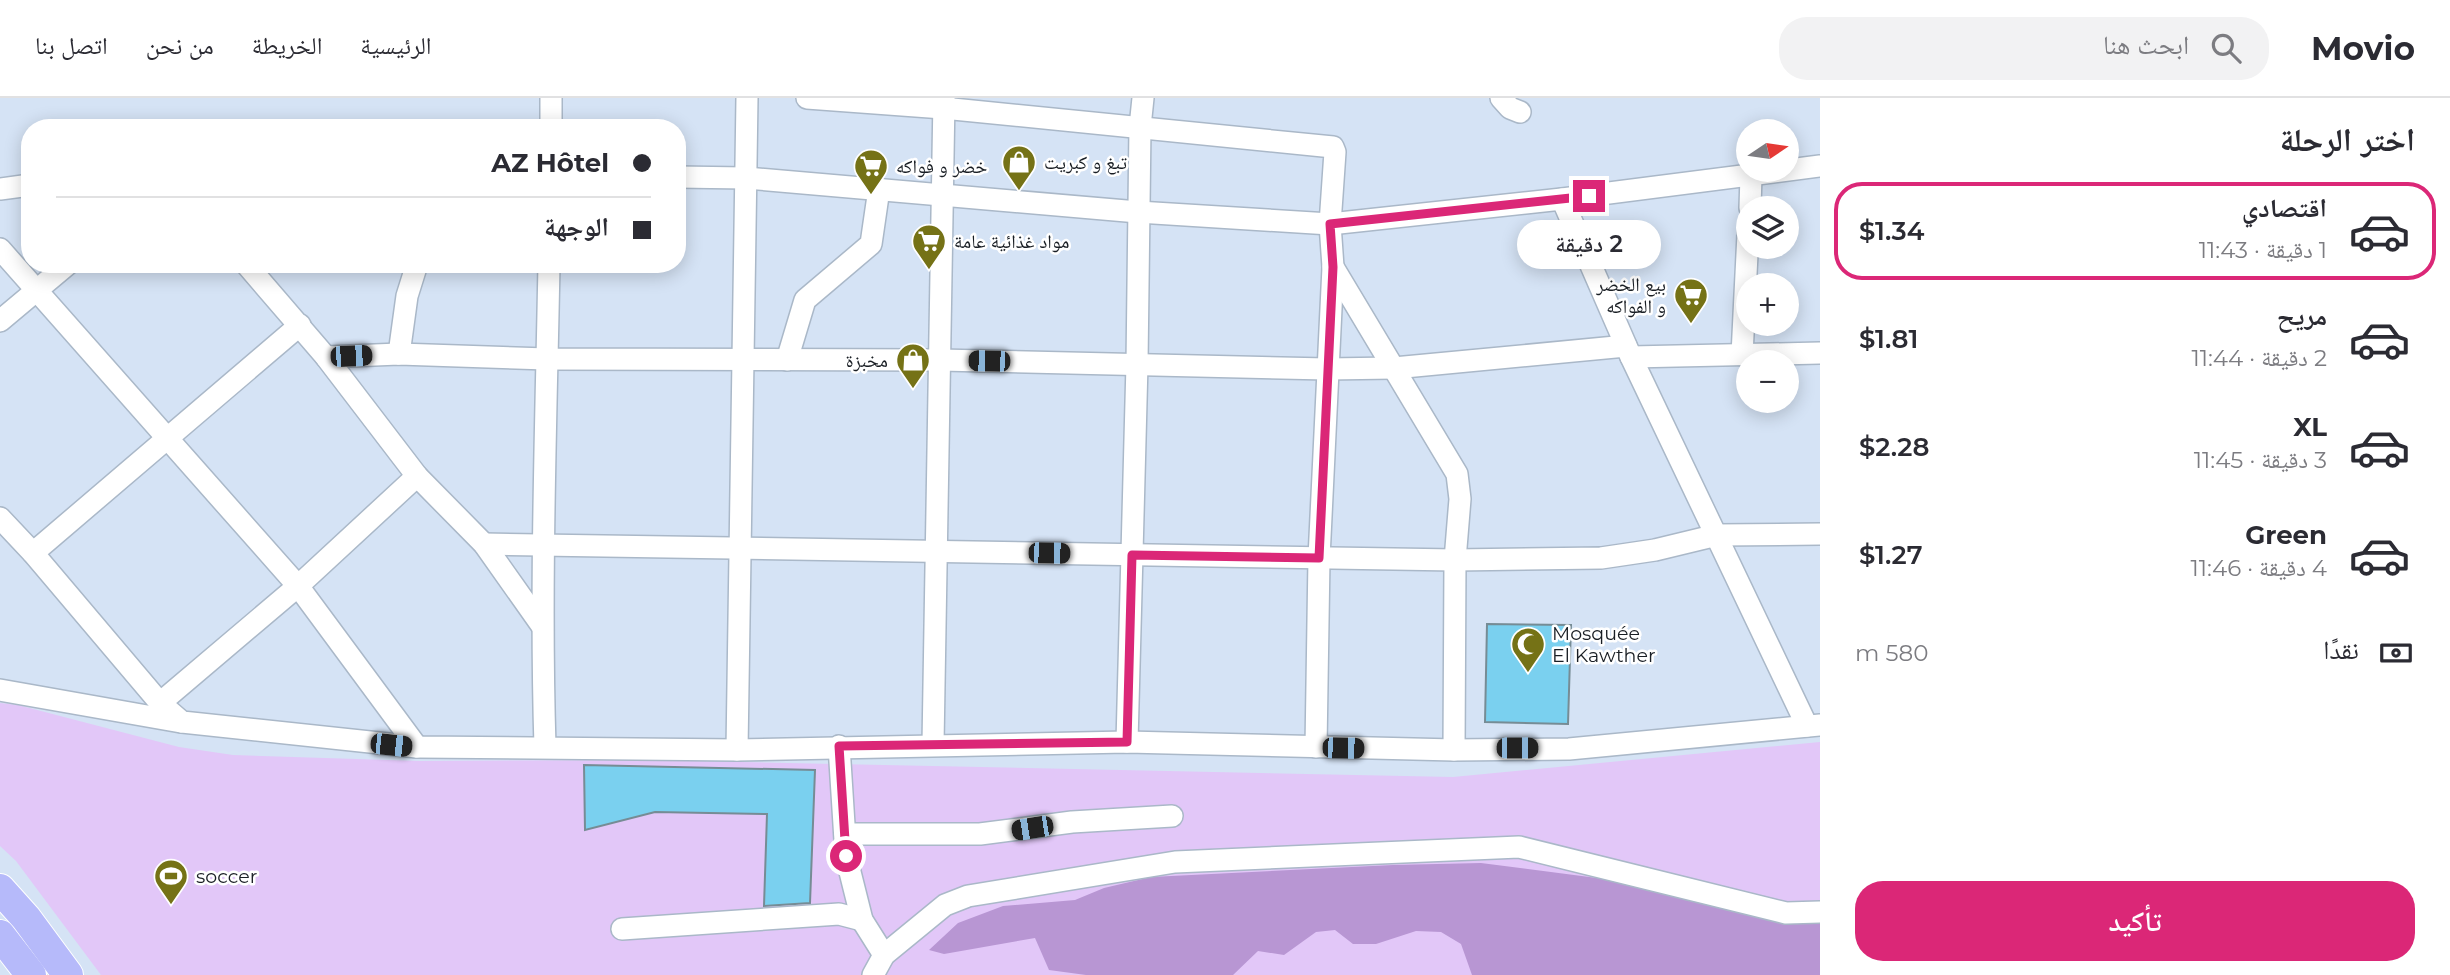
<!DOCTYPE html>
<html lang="ar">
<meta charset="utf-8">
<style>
:root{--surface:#fff;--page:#f2f2f3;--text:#2b2b33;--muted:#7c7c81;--line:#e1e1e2;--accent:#db2777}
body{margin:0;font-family:Montserrat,"Noto Naskh Arabic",sans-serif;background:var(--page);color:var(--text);direction:rtl;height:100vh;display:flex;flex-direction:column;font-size:26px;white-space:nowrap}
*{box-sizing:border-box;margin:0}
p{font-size:23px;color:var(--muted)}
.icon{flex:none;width:38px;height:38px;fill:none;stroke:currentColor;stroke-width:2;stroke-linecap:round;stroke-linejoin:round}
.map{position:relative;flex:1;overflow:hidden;direction:ltr}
.drawer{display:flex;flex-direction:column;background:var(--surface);width:630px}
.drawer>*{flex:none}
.top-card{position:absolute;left:21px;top:21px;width:665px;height:154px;border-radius:28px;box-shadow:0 4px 18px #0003;direction:rtl;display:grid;align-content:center;height:154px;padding:0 35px;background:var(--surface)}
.needle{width:46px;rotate:77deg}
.controls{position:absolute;left:1736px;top:21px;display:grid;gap:14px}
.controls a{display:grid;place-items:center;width:63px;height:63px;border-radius:50%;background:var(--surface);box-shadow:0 4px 18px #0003;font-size:35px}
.end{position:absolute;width:32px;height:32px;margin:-16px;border:9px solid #db2777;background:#fff;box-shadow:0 0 0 4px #fff}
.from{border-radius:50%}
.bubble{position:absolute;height:49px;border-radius:24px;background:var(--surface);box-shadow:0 4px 18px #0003;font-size:23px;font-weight:600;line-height:49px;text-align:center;direction:rtl}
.car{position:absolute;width:21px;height:42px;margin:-21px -10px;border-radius:9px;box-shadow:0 0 5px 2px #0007;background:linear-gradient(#222 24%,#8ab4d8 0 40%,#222 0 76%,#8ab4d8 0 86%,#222 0)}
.top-card b{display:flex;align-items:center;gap:24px;height:66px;font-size:26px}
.top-card b+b{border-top:2px solid var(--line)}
.top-card i{width:18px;height:18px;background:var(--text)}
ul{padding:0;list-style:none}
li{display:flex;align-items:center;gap:21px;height:98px;margin:0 14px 10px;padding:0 21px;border:4px solid transparent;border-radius:28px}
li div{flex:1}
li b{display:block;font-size:26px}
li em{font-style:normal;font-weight:600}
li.on{border-color:var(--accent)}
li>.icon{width:63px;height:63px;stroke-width:1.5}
h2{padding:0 35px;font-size:32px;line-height:84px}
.pay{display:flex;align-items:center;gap:18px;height:77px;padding:0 35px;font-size:26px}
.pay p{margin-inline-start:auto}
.action{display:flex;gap:14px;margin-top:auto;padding:14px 35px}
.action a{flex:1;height:80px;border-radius:28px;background:var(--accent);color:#fff;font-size:28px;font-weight:600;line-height:80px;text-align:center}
header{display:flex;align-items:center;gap:42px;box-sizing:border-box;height:98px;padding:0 35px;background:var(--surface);border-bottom:2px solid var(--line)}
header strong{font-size:33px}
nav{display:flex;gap:38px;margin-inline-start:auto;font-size:24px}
.search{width:490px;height:63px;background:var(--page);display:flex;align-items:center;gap:18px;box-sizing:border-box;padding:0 24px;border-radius:28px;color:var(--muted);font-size:26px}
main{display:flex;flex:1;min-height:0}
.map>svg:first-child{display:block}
</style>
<header>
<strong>Movio</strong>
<div class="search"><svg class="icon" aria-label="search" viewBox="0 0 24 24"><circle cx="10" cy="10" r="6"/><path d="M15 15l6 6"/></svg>ابحث هنا</div>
<nav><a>الرئيسية</a><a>الخريطة</a><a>من نحن</a><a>اتصل بنا</a></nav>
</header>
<main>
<section class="drawer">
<h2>اختر الرحلة</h2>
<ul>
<li class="on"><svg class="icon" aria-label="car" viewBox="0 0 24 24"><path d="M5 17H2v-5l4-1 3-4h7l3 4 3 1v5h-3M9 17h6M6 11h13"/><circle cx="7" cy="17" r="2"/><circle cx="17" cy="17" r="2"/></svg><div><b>اقتصادي</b><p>1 دقيقة · 11:43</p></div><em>$1.34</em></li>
<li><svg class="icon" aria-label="car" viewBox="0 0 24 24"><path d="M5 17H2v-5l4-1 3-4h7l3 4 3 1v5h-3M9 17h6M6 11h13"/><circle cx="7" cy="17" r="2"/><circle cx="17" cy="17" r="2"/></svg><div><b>مريح</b><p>2 دقيقة · 11:44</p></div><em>$1.81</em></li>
<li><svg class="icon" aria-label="car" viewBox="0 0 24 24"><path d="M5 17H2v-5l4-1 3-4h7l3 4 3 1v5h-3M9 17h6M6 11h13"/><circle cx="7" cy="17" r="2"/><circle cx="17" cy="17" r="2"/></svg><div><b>XL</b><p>3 دقيقة · 11:45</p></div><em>$2.28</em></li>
<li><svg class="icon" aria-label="car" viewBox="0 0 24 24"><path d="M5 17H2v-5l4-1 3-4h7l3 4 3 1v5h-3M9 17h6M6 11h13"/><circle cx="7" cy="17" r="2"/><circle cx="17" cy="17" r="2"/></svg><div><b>Green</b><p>4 دقيقة · 11:46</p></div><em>$1.27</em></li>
</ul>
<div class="pay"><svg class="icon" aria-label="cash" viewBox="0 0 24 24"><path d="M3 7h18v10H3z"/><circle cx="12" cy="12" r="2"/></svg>نقدًا<p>580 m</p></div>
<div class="action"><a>تأكيد</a></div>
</section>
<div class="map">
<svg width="1820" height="877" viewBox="0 0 1820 877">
<rect width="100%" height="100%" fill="#d5e3f5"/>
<path fill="#e2c7f8" d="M0,605l18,2 161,42 54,8 187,6 229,-1 804,17 367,-35v233h-1719l-85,-114 -16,-15z"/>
<path fill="#b896d3" d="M1481,765l116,15 96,20 54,17 73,2v58h-348l-11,-31 -20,-12 -25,-1 -40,13h-23l-18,-14 -19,2 -32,23 -26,-4 -25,24h-147l-37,-5 -14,-32 -91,16 -15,-4 29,-27 45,-17 72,-6 29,-12 47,-11 242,-12z"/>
<g fill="#7ad0ef" stroke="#768c95" stroke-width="2">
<path d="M1487,526l84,1 -3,99 -83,-2z"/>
<path d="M584,667l231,5 -5,133 -46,3 3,-92 -112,-2 -70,18z"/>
</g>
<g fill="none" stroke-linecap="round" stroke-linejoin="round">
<g stroke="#aab8c8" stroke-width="24">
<g id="minor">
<path d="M807,0l136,10 390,39 2,5 -5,72 3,43 -14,291 -3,189"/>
<path d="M1501,0l9,10 10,4"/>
<path d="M551,30v-30"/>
<path d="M677,79l69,1 392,34 192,12 232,-25 258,-33"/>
<path d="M0,91l30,-4"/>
<path d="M1562,101l69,158 176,369"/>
<path d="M1750,110l1,-33"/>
<path d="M0,151l298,337 119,161"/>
<path d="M246,166l80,93 91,119 67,68 58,82"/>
<path d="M1333,169l124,207 3,25 -5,61 -1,190"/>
<path d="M0,223l68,-57"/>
<path d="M399,256l8,-58 10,-32"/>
<path d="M1742,257l6,-121"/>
<path d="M326,259l73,-3 148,5 393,1 387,9 67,-1 232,-22"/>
<path d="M1631,259l189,-4"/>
<path d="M787,262l18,-60 66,-56 8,-55"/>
<path d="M0,420l33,35 127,150 22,19 235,25 320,3 390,-8 327,8 115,-1 251,-24"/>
<path d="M484,446l971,16 146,-2 54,-8 62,-15 103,-1"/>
<path d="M33,455l267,-228"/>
<path d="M0,592l181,32"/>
<path d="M160,605l138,-117 119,-110"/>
<path d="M1127,644l10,-378 3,-237 3,-29"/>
<path d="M933,646l11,-646"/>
<path d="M839,648l7,110 16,64 22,35"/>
<path d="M545,649c-5,-161 1,-322 4,-483"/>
<path d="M737,652l10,-652"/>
<path d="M845,736h135l92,-12 100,-6"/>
<path d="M622,831l217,-15 23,6"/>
<path d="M873,877l11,-20 61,-50 23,-9 207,-34 344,-15 267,66 34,-1"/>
</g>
</g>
<g stroke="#fff" stroke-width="32">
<g id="highway">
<path d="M0,791l26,29 42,57"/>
<path d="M0,837l31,40"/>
</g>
</g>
<use href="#minor" stroke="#fff" stroke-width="21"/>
<use href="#highway" stroke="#b6bafa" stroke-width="30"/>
</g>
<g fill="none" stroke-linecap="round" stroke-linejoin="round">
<path stroke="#db2777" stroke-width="9" d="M846,758l-7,-110 288,-4 5,-187 187,3 14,-291 -3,-43 259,-28"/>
</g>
<defs>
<g id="shop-pin" transform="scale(1.75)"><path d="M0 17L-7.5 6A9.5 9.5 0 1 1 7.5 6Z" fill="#757216" stroke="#fff"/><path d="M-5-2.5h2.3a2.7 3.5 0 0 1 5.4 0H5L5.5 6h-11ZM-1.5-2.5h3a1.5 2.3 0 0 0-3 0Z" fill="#fff"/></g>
<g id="supermarket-pin" transform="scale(1.75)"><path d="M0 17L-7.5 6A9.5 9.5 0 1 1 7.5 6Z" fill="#757216" stroke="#fff"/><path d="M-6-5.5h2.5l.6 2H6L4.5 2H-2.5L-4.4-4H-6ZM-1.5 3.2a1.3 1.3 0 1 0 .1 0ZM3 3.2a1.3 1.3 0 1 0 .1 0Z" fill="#fff"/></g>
<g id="mosque-pin" transform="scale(1.75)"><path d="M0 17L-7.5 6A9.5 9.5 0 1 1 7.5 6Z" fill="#757216" stroke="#fff"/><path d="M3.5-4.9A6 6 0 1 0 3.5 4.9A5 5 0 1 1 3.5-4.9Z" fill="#fff"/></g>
<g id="stadium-pin" transform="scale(1.75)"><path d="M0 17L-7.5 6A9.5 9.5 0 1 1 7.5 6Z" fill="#757216" stroke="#fff"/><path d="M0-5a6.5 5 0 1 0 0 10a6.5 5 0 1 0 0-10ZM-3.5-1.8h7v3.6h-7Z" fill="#fff"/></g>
</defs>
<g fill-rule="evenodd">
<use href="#shop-pin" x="1019" y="64"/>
<use href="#supermarket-pin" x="871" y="68"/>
<use href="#supermarket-pin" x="929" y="143"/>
<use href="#supermarket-pin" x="1691" y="197"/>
<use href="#shop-pin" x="913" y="262"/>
<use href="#mosque-pin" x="1528" y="546"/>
<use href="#stadium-pin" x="171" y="778"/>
</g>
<g text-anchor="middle" stroke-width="5" stroke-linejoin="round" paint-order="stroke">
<g font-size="19" fill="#191e24" stroke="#fff" text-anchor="start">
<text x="1044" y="71">تبغ و كبريت</text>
<text x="896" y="75">خضر و فواكه</text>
<text x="954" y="150">مواد غذائية عامة</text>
<text x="1666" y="193" text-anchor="end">بيع الخضر<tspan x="1666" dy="22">و الفواكه</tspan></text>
<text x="888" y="269" text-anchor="end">مخبزة</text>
<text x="1552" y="542">Mosquée<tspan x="1552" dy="22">El Kawther</tspan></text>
<text x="196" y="785">soccer</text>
</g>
</g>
</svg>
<div class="controls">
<a><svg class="needle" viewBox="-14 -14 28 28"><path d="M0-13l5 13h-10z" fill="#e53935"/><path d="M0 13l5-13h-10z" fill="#7c7c81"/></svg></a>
<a><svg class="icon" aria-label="layers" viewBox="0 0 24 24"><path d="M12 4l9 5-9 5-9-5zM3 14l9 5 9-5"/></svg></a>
<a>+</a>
<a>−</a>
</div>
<i class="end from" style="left:846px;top:758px"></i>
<i class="end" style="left:1589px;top:98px"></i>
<div class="bubble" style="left:1517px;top:122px;width:144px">2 دقيقة</div>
<i class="car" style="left:351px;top:258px;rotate:88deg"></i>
<i class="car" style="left:989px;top:263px;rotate:271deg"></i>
<i class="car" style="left:1049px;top:455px;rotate:91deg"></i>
<i class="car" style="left:391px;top:647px;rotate:96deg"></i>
<i class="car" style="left:1343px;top:650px;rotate:91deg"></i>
<i class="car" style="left:1517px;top:650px;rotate:90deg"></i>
<i class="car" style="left:1032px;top:730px;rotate:261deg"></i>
<div class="top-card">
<b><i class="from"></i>AZ Hôtel</b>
<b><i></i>الوجهة</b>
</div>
</div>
</main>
